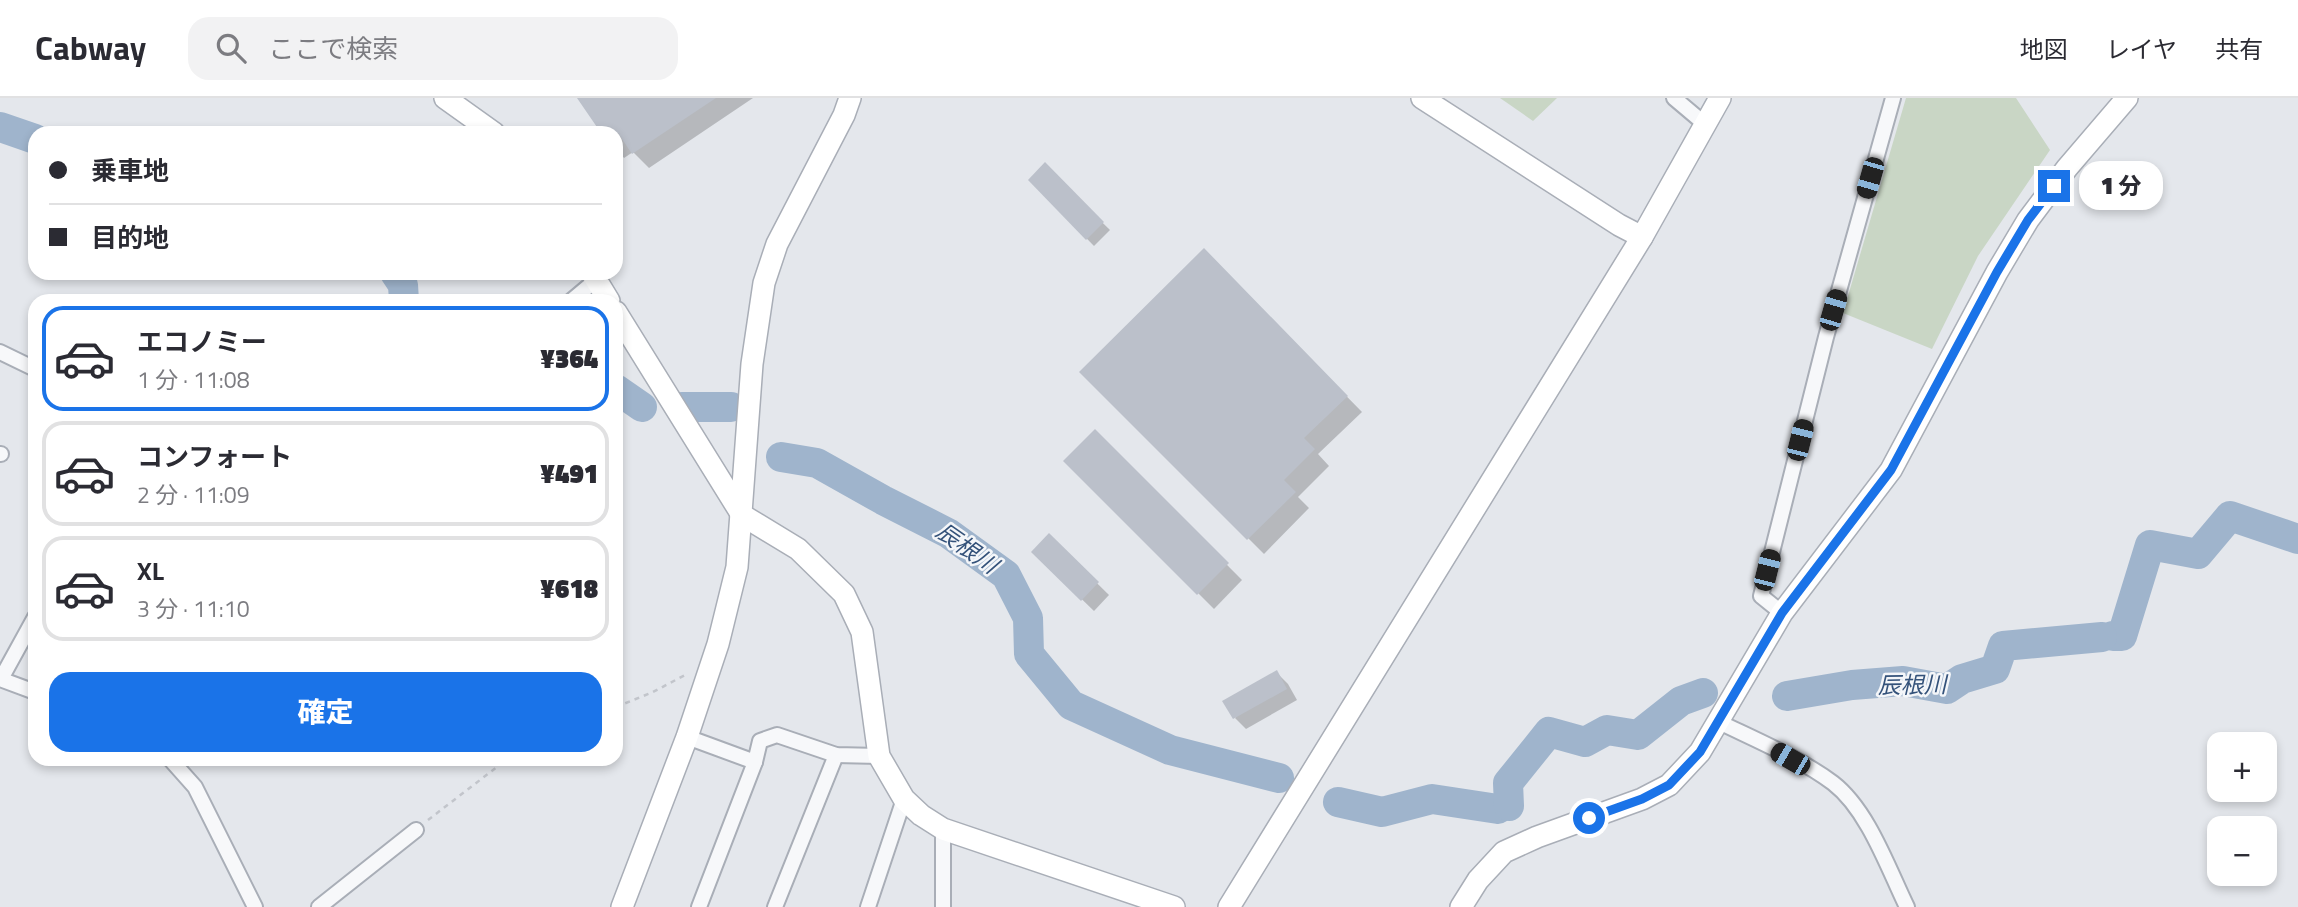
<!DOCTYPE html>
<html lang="ja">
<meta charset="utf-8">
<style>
:root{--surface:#fff;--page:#f2f2f3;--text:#2b2b33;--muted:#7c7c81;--line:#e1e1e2;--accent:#1a73e8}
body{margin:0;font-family:"Titillium Web","Noto Sans JP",sans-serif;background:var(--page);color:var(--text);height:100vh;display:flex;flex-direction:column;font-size:26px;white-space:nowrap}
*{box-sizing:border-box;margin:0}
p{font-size:23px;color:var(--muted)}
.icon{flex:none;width:38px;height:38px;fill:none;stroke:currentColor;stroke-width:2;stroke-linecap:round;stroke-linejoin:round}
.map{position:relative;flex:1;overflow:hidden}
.side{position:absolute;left:28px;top:196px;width:595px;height:472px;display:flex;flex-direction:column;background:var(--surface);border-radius:21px;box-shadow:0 4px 10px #0003}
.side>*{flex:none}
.top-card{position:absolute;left:28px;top:28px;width:595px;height:154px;border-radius:21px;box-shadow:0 4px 10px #0003;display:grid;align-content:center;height:154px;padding:0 21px;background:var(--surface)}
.controls{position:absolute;left:2207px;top:634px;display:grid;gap:14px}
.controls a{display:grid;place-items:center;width:70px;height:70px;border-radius:14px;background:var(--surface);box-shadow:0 4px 10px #0003;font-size:35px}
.end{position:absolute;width:32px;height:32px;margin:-16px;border:9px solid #1a73e8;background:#fff;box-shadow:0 0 0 4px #fff}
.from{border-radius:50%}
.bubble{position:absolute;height:49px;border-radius:21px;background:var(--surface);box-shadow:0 4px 10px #0003;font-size:23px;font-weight:800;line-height:49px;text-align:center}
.car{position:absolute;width:21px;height:42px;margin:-21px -10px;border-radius:9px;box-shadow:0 0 5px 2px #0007;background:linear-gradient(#222 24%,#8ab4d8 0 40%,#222 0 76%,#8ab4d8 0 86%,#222 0)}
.top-card b{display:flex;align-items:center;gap:24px;height:66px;font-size:26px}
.top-card b+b{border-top:2px solid var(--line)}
.top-card i{width:18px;height:18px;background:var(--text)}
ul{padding:12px 0 0;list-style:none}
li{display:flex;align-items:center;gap:21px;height:105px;margin:0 14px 10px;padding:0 7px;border:4px solid var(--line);border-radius:21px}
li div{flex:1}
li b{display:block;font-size:26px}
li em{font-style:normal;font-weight:800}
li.current{border-color:var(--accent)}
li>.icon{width:63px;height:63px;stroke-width:1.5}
.primary-button{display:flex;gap:14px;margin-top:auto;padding:14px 21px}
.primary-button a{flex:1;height:80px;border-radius:21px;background:var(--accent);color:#fff;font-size:28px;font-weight:800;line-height:80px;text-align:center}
header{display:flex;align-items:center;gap:42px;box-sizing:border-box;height:98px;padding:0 35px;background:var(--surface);border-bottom:2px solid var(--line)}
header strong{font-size:33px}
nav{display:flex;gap:38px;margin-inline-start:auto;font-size:24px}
.search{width:490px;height:63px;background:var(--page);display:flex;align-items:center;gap:18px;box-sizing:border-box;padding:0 24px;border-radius:21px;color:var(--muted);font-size:26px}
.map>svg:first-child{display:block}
</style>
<header>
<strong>Cabway</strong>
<div class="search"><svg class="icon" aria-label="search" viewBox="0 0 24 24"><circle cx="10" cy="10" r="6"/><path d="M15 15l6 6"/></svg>ここで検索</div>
<nav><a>地図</a><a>レイヤ</a><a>共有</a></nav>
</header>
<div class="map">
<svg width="2298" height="809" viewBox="0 0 2298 809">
<rect width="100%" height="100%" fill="#e4e7ec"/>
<g fill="#c9d6c5">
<path d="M1500,0h57l-24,23z"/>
<path d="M1906,0h110l34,52 -72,106 -46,93 -89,-36z"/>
</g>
<g fill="#0003">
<path d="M579,0h174l-104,70 -16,-16 -9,6 -8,-9v-16h-13z"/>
<path d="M1030,82l46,17 34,33 -16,16z"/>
<path d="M1204,153l158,161 -44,42 11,12 -31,31 11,11 -45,46 -182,-182z"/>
<path d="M1095,334l147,148 -28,29 -148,-148z"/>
<path d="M1049,438l60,59 -15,16 -61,-59z"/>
<path d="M1276,574l12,12 9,16 -51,29 -11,-11z"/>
</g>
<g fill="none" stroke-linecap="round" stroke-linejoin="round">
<g stroke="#9fb4cc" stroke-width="30">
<path d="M0,29l35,12"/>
<path d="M395,175l8,12 1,16"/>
<path d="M616,291l26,18"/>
<path d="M682,309h49"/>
<path d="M781,359l36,6 66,37 65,33 58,42 22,43 1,36 42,51 99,45 109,28"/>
<path d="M2113,538h9l28,-91 48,9 32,-38 68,23"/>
<path d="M1787,598l65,-11 51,-4 44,8 15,-10 33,-10 8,-23 99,-9"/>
<path d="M1338,704l44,10 50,-13 66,10"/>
<path d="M1509,708l-1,-23 41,-51 36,10 22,-12 31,5 43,-34 22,-8"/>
</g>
</g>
<g fill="#bbc0ca">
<path d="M577,0h139l-84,56 -14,-21h-17z"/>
<path d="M1045,64l59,60 -18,18 -58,-60z"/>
<path d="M1204,150l144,148 -44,42 11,11 -31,31 12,12 -49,48 -168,-168z"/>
<path d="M1095,331l134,134 -32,32 -134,-134z"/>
<path d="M1049,435l50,49 -18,19 -50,-49z"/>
<path d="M1277,572l10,19 -54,30 -11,-18z"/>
</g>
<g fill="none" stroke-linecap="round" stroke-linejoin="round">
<g stroke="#a9aeb7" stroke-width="18">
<g id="street">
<path d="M1674,0l32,27"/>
<path d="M571,203l25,-21"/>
<path d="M0,254l35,17"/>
<path d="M0,356h1"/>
<path d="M1782,515l-21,-17 65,-259 67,-239"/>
<path d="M0,581l35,13"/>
<path d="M1,581l34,-62"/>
<path d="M1719,624c37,18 82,37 114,61 35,27 55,85 74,124"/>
<path d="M687,639l68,25"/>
<path d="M171,662l24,27 60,120"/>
<path d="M943,731v78"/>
<path d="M319,809l97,-77"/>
<path d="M699,809l56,-145 5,-21 17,-6 59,20 43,1"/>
<path d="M775,809l61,-152"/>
<path d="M868,809l36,-108"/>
</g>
</g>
<g stroke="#a9aeb7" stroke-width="24">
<g id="secondary">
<path d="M445,0l49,35"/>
<path d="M1422,0l197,127 23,12 78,-139"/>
<path d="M592,175l17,28"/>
<path d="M616,214l126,203 56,34 46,45 18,38 17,124 25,43 17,16 22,14 231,78"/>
<path d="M622,809l65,-170 31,-93 19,-77 15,-203 12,-81 13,-39 67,-129 6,-17"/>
<path d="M1229,809l413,-670"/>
<path d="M1461,809l17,-27 26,-28 33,-15 105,-38 27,-14 31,-33 82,-139 109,-143 106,-198 31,-52 39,-52 60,-70"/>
</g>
</g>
<g stroke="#c2c5cb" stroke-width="2.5" stroke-dasharray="5 5" stroke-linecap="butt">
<path d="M616,609l37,-15 34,-18"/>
<path d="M428,722l78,-60"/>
</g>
<use href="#street" stroke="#f7f8fa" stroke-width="14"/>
<use href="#secondary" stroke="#fff" stroke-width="21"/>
</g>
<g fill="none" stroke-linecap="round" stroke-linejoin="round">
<path stroke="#1a73e8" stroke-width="9" d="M1589,720l53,-19 27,-14 31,-33 82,-139 109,-143 106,-198 31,-52 26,-34"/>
</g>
<g text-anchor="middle" stroke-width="5" stroke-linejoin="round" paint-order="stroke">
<g font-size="23" font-style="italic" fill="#34527a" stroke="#f4f6f9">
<text transform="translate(967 450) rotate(35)" y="8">辰根川</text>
<text transform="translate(1912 587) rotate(-1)" y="8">辰根川</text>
</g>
</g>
</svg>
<div class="controls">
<a>+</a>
<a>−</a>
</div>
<i class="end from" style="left:1589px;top:720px"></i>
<i class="end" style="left:2054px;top:88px"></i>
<div class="bubble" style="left:2079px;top:63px;width:84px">1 分</div>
<i class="car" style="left:1870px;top:80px;rotate:196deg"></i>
<i class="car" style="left:1833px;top:212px;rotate:16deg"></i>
<i class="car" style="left:1800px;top:342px;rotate:14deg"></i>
<i class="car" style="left:1767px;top:472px;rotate:14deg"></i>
<i class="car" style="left:1790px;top:661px;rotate:300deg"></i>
<div class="top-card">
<b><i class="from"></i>乗車地</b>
<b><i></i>目的地</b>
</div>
<section class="side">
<ul>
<li class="current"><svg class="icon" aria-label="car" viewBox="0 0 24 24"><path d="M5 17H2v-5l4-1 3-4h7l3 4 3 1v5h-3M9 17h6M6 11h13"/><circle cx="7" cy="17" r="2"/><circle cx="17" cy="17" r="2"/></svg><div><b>エコノミー</b><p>1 分 · 11:08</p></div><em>¥364</em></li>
<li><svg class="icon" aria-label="car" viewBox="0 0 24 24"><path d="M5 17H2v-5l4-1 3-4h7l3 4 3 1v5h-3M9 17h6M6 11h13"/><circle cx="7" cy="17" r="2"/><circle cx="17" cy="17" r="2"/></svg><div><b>コンフォート</b><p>2 分 · 11:09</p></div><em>¥491</em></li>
<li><svg class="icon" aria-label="car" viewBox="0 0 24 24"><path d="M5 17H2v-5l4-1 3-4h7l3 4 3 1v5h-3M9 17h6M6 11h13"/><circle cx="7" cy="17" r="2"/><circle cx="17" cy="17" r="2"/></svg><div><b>XL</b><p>3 分 · 11:10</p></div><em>¥618</em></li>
</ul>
<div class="primary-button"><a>確定</a></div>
</section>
</div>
